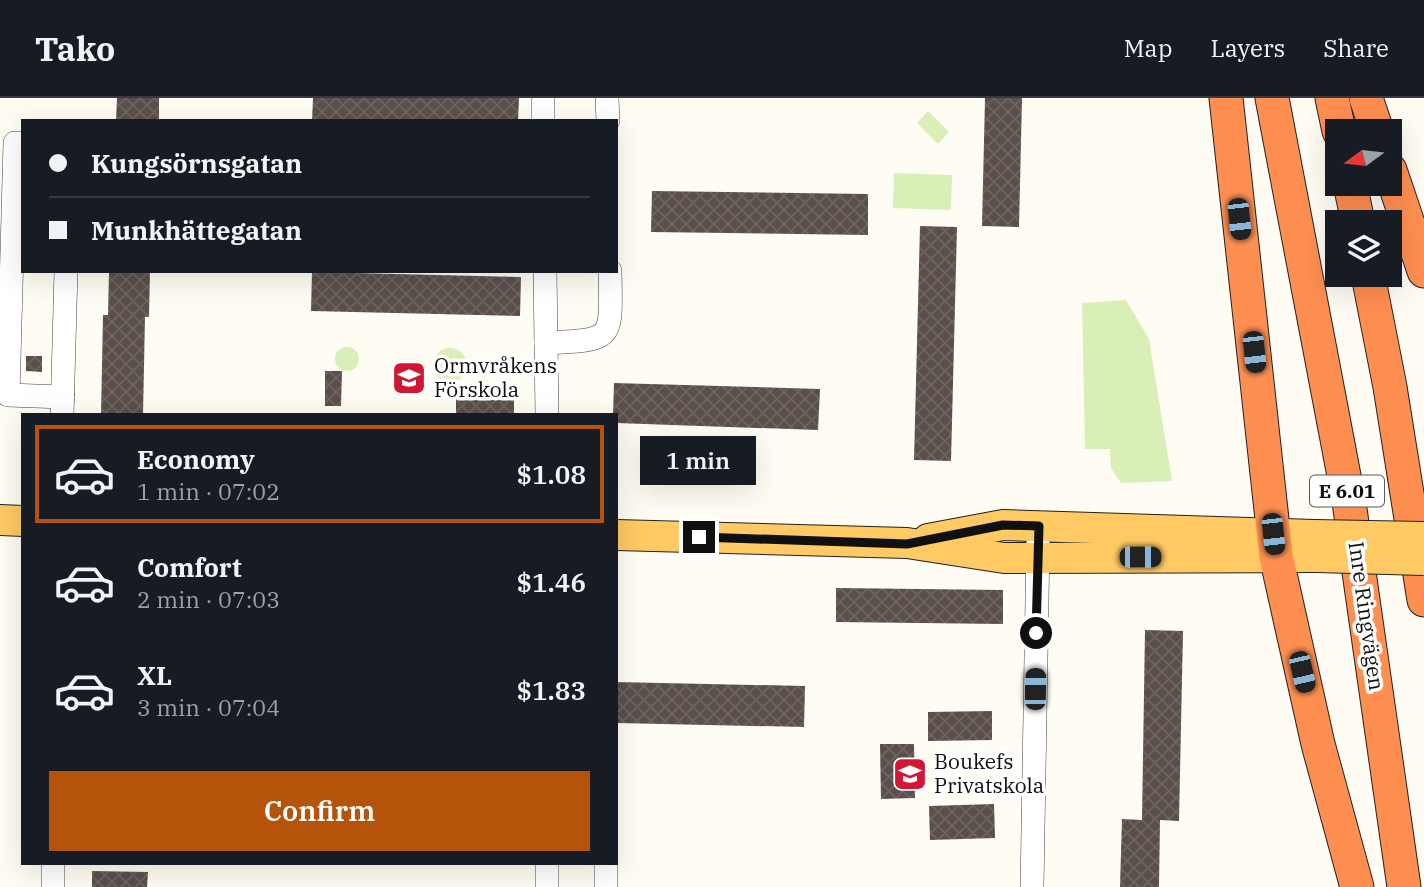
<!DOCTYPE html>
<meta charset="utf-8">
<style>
:root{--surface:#171b24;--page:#242831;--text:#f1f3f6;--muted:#9ea1a6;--line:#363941;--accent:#b45309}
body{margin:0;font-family:"IBM Plex Serif",serif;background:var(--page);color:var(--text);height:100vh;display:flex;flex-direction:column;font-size:26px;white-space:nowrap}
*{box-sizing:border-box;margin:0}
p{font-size:23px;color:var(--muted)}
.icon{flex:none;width:38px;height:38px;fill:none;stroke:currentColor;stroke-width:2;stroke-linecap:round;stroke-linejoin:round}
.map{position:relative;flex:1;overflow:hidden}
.drawer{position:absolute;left:21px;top:315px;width:597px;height:452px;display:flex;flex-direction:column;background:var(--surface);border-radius:0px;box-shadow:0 7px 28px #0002}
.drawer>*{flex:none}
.top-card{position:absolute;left:21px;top:21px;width:597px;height:154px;border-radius:0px;box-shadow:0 7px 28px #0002;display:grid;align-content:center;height:154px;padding:0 28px;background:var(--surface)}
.needle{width:46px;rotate:255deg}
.buttons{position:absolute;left:1325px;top:21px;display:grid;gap:14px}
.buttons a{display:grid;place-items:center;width:77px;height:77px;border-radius:0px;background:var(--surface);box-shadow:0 7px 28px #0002;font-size:35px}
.end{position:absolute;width:32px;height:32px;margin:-16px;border:9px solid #101010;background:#fff;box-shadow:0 0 0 4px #fff}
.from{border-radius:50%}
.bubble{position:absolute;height:49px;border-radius:0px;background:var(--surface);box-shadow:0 7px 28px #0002;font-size:23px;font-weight:600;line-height:49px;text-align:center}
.car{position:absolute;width:21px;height:42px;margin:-21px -10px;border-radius:9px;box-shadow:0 0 5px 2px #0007;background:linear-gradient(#222 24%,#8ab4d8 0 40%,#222 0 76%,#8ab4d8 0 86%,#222 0)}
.top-card b{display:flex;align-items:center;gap:24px;height:66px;font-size:26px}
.top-card b+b{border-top:2px solid var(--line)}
.top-card i{width:18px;height:18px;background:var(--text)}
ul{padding:12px 0 0;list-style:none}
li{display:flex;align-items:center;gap:21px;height:98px;margin:0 14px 10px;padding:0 14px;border:4px solid transparent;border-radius:0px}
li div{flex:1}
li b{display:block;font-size:26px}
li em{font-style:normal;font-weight:600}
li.active{border-color:var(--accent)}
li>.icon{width:63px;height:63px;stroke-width:1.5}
.action{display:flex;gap:14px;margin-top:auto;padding:14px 28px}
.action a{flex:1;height:80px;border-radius:0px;background:var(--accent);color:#fff;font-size:28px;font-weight:600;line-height:80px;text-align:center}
header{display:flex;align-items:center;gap:42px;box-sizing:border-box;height:98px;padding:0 35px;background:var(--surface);border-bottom:2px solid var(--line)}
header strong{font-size:33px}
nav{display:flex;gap:38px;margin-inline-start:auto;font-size:24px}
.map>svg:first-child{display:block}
</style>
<header>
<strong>Tako</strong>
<nav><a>Map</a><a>Layers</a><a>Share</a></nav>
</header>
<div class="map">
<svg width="1424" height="789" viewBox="0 0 1424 789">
<defs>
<pattern id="building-cross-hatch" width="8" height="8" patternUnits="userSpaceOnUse" patternTransform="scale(1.75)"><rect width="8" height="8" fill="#5a4f4b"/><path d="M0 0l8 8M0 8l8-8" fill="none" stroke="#6d6461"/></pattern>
</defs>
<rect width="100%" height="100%" fill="#fffcf3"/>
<g fill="#daefb7">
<path d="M928,13l21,21 -11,12 -21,-21z"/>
<path d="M894,75l58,2 -1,35 -58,-2z"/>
<path d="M1126,202l23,39 23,142 -51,2 -10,-15 -1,-19h-25l-3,-146z"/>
<circle cx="347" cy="261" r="12"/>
<circle cx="450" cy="267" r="17"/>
</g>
<g fill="url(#building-cross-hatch)">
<path d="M117,0h42v23h-43z"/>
<path d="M313,0h206l-1,23h-206z"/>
<path d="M985,0h37l-3,129 -37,-1z"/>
<path d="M652,93l216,3v41l-217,-3z"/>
<path d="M920,128l37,1 -6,234 -37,-1z"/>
<path d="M109,173h41l-1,46h-4l-2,98h-42l2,-100h5z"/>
<path d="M312,174l209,5 -1,39 -209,-5z"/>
<path d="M26,258h16v16l-16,-1z"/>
<path d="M325,273h17l-1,35h-16z"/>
<path d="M614,285l206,6 -2,41 -202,-7v-8h-3z"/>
<path d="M456,299l58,1v17l-58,-1z"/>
<path d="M836,490l167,2v34l-167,-2z"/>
<path d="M1145,532l38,1 -4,190 -19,-1 -1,67h-39l2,-68 20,1z"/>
<path d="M616,584l189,4 -1,41 -188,-4z"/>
<path d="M992,613v29l-64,1v-29z"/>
<path d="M880,646h34l1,54 -34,1z"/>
<path d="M994,706l1,34 -65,2 -1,-34z"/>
<path d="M92,773l56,1 -1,15h-55z"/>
</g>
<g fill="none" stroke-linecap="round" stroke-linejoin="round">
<g stroke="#434343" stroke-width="24">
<g id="minor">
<path d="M607,0l1,23"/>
<path d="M543,23v-23"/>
<path d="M23,45h-8l-7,252 55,2"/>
<path d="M545,173l2,144"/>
<path d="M546,245c70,-3 65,-3 64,-72"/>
<path d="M62,317l4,-144"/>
<path d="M606,765v24"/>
<path d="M53,789v-24"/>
<path d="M547,789v-24"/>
<path d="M1032,789l6,-344"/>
</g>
</g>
<g stroke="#212121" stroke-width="32">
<g id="major">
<path d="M0,422l23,1"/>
<path d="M616,437l291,8 97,15 312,-1"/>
<path d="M928,441l75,-14 311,10"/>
</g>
</g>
<g stroke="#212121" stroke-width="35">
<g id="highway">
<path d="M1226,0l50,458 42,188 39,143"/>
<path d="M1272,0l77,404 55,385"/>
<path d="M1332,0l7,33"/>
<path d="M1366,0l11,33"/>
<path d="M1390,72l34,101"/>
<path d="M1350,86l8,38"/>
<path d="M1368,177l22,112 34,213"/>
</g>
</g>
<use href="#minor" stroke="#fff" stroke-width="23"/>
<use href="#major" stroke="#ffc963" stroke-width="30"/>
<use href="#highway" stroke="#ff8f51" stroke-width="33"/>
<g stroke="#212121" stroke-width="32" stroke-linecap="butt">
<g id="major-bridge">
<path d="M1314,437l110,2"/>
<path d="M1316,459l108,3"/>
</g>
</g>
<use href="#major-bridge" stroke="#ffc963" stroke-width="30"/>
</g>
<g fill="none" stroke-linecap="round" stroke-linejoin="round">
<path stroke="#101010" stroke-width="9" d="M699,439l208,7 96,-19 36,1 -3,107"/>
</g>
<defs>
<g id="school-square" transform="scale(1.75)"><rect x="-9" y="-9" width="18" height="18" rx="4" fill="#d11733" stroke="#fff"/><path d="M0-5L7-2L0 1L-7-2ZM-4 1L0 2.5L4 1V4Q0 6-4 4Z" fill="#fff"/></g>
</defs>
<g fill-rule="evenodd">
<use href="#school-square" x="409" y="280"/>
<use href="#school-square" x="910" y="676"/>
</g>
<g text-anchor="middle" stroke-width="7" stroke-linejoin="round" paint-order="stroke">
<rect fill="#fff" stroke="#585858" stroke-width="2" x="1310" y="377.5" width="74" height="31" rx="5"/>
<g font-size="19" font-weight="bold" fill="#101010">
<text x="1347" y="400">E 6.01</text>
</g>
<g font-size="21" fill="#101010" stroke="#fff" text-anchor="start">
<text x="434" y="275">Ormvråkens<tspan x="434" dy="24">Förskola</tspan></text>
<text x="934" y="671">Boukefs<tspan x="934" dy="24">Privatskola</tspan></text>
</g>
<g font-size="21" fill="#101010" stroke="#fff">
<text transform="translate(1366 518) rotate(82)" y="7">Inre Ringvägen</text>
</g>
</g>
</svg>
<div class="buttons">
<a><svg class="needle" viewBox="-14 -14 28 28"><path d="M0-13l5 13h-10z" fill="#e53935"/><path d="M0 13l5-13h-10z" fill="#9ea1a6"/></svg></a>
<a><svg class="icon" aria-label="layers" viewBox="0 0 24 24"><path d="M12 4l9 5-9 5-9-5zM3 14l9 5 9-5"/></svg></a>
</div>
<i class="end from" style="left:1036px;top:535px"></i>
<i class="end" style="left:699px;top:439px"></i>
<div class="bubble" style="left:640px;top:338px;width:116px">1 min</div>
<i class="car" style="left:1239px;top:121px;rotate:174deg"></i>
<i class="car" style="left:1254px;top:254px;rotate:174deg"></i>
<i class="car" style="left:1273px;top:436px;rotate:174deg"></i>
<i class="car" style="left:1140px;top:459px;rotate:90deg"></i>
<i class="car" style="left:1302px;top:574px;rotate:167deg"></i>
<i class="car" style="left:1035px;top:591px;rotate:1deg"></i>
<div class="top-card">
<b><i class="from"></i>Kungsörnsgatan</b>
<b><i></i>Munkhättegatan</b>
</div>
<section class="drawer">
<ul>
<li class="active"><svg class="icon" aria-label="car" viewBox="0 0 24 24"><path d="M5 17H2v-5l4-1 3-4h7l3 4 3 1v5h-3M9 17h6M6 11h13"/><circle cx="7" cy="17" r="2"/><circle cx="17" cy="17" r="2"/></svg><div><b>Economy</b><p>1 min · 07:02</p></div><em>$1.08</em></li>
<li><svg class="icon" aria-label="car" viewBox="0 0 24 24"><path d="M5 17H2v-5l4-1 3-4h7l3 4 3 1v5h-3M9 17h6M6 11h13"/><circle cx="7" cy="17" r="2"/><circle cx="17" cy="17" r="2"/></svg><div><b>Comfort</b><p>2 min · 07:03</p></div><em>$1.46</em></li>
<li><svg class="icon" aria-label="car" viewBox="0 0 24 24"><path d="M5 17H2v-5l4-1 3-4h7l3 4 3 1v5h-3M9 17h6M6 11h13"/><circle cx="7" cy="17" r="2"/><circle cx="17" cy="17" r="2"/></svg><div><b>XL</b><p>3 min · 07:04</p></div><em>$1.83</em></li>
</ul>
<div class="action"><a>Confirm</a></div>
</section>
</div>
